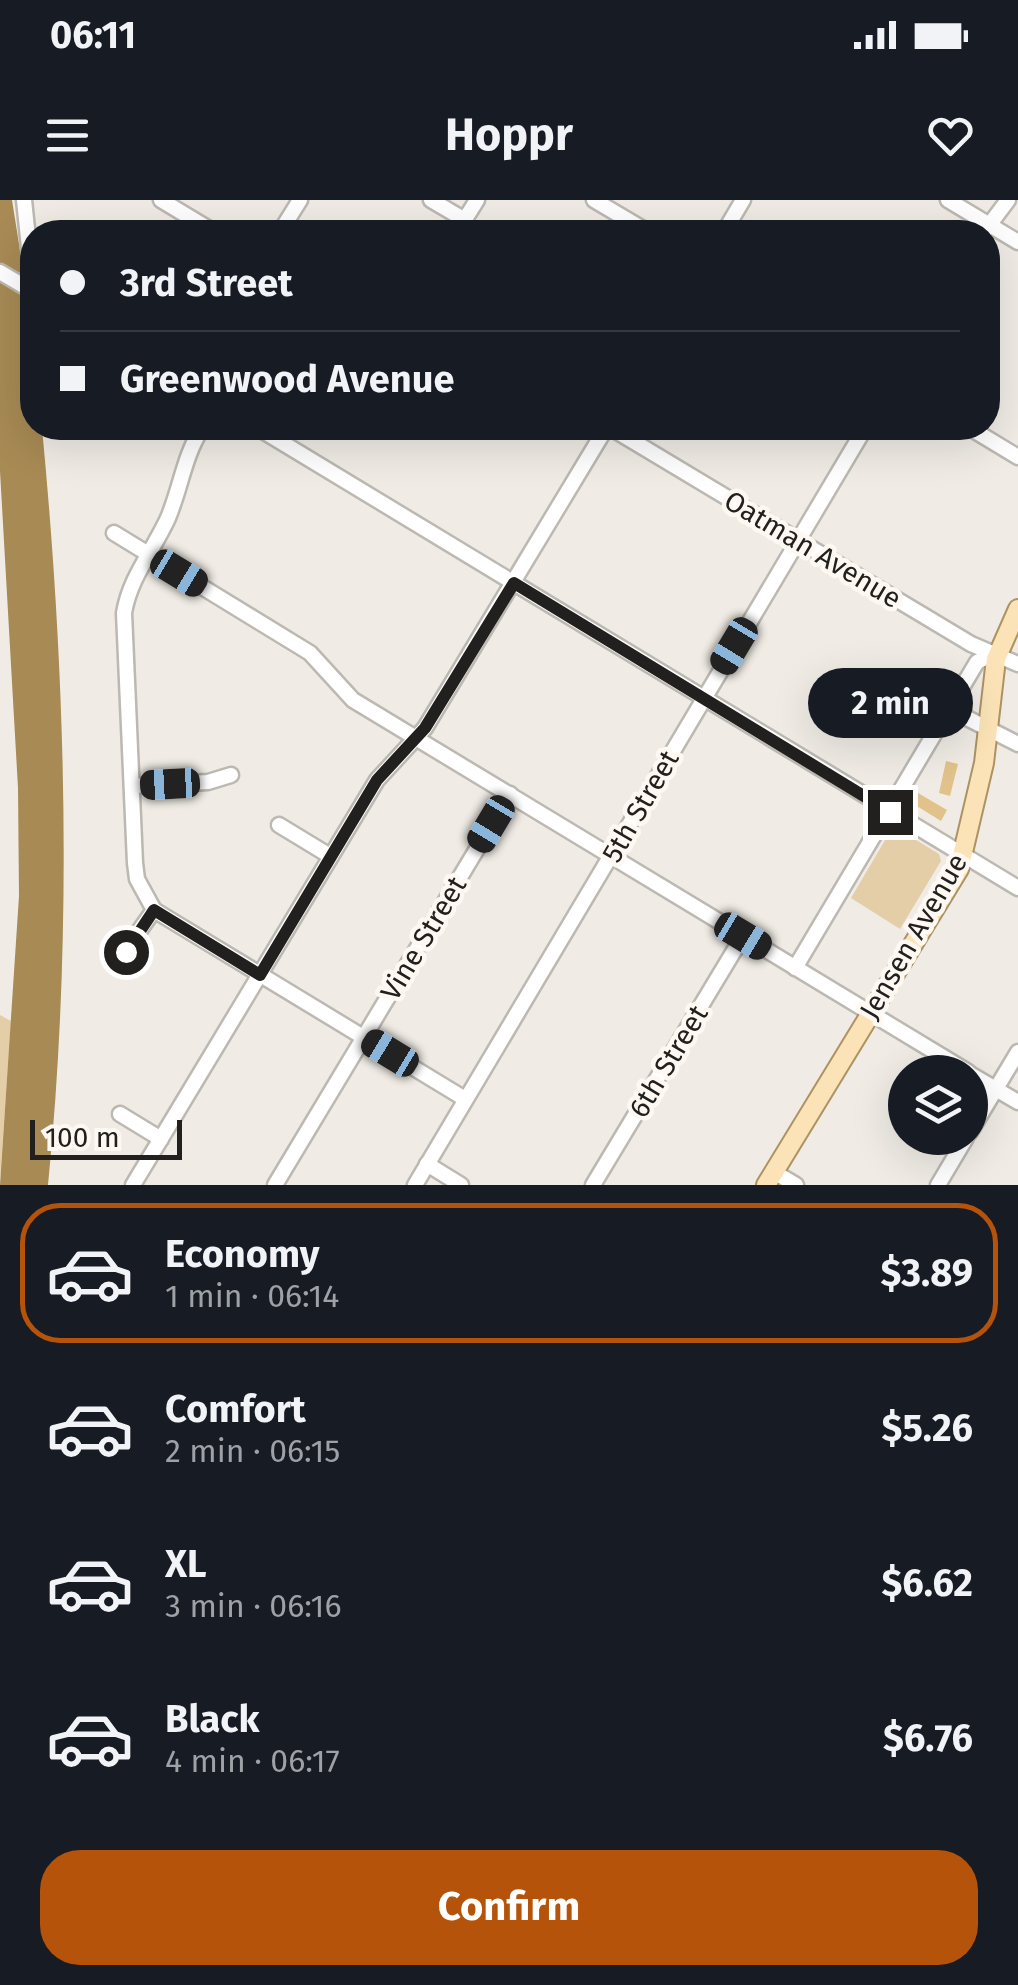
<!DOCTYPE html>
<meta charset="utf-8">
<style>
:root{--surface:#171b24;--page:#242831;--text:#f1f3f6;--muted:#9ea1a6;--line:#363941;--accent:#b45309}
body{margin:0;font-family:"Fira Sans",sans-serif;background:var(--page);color:var(--text);height:100vh;display:flex;flex-direction:column;font-size:38px;white-space:nowrap}
*{box-sizing:border-box;margin:0}
p{font-size:32px;color:var(--muted)}
.icon{flex:none;width:55px;height:55px;fill:none;stroke:currentColor;stroke-width:2;stroke-linecap:round;stroke-linejoin:round}
.map{position:relative;height:985px;overflow:hidden}
.panel{display:flex;flex-direction:column;background:var(--surface);flex:1}
.panel>*{flex:none}
.top-card{position:absolute;left:20px;top:20px;width:980px;height:220px;border-radius:40px;box-shadow:0 10px 40px #0002;display:grid;align-content:center;height:220px;padding:0 40px;background:var(--surface)}
.buttons{position:absolute;left:888px;top:855px;display:grid;gap:20px}
.buttons a{display:grid;place-items:center;width:100px;height:100px;border-radius:50%;background:var(--surface);box-shadow:0 10px 40px #0002;font-size:50px}
.scale{position:absolute;left:30px;bottom:25px;width:152px;box-sizing:border-box;padding-left:10px;border:5px solid #21201e;border-top:0;font-size:28px;line-height:35px;white-space:nowrap;color:#21201e;-webkit-text-stroke:8px #fdf9f2;paint-order:stroke}
.end{position:absolute;width:45px;height:45px;margin:-22px;border:12px solid #21201e;background:#fff;box-shadow:0 0 0 5px #fff}
.from{border-radius:50%}
.bubble{position:absolute;height:70px;border-radius:35px;background:var(--surface);box-shadow:0 10px 40px #0002;font-size:32px;font-weight:700;line-height:70px;text-align:center}
.car{position:absolute;width:30px;height:60px;margin:-30px -15px;border-radius:12px;box-shadow:0 0 8px 2px #0007;background:linear-gradient(#222 24%,#8ab4d8 0 40%,#222 0 76%,#8ab4d8 0 86%,#222 0)}
.top-card b{display:flex;align-items:center;gap:35px;height:95px;font-size:38px}
.top-card b+b{border-top:2px solid var(--line)}
.top-card i{width:25px;height:25px;background:var(--text)}
ul{padding:18px 0 0;list-style:none}
li{display:flex;align-items:center;gap:30px;height:140px;margin:0 20px 15px;padding:0 20px;border:5px solid transparent;border-radius:40px}
li div{flex:1}
li b{display:block;font-size:38px}
li em{font-style:normal;font-weight:700}
li.selected{border-color:var(--accent)}
li>.icon{width:90px;height:90px;stroke-width:1.5}
.cta{display:flex;gap:20px;margin-top:auto;padding:20px 40px}
.cta a{flex:1;height:115px;border-radius:40px;background:var(--accent);color:#fff;font-size:40px;font-weight:700;line-height:115px;text-align:center}
.status{display:flex;justify-content:space-between;align-items:center;height:70px;padding:0 50px;background:var(--surface);direction:ltr}
.status svg{height:28px;fill:currentColor}
header{display:flex;justify-content:space-between;align-items:center;height:130px;padding:0 40px;background:var(--surface);font-size:45px;font-weight:700}
.map>svg:first-child{display:block}
</style>
<div class="status"><b>06:11</b><svg viewBox="0 0 49 12"><path d="M0 12V9h3v3zM5 12V6h3v6zM10 12V3h3v9zM15 12V0h3v12zM26 1h20v11H26zM47 4h2v5h-2z"/></svg></div>
<header><svg class="icon" aria-label="menu" viewBox="0 0 24 24"><path d="M4 6h16M4 12h16M4 18h16"/></svg>Hoppr<svg class="icon" aria-label="heart" viewBox="0 0 24 24"><path d="M12 20l-8-8c-3-5 5-10 8-4 3-6 11-1 8 4z"/></svg></header>
<div class="map">
<svg width="1018" height="985" viewBox="0 0 1018 985">
<rect width="100%" height="100%" fill="#f0ece5"/>
<g fill="#e3cea8">
<path d="M898,629l41,25 2,7 -41,68 -49,-31 40,-68z"/>
<path d="M0,815l11,6 -11,160z"/>
</g>
<path fill="#a78a54" d="M0,0h12l10,63 -2,34 10,7 2,124h10c24,250 31,506 6,757h-48l19,-289 -1,-108 -18,-317z"/>
<g fill="#e0c28a">
<path d="M946,561l12,3 -8,32 -11,-3z"/>
<path d="M918,593l29,17 -6,11 -29,-18z"/>
</g>
<g fill="none" stroke-linecap="round" stroke-linejoin="round">
<g stroke="#bcb8b2" stroke-width="19">
<g id="minor">
<path d="M24,0l8,76"/>
<path d="M161,0l53,32"/>
<path d="M431,0l34,20"/>
<path d="M594,0l54,32"/>
<path d="M948,0l70,42"/>
<path d="M280,32l20,-32"/>
<path d="M457,32l20,-32"/>
<path d="M724,32l19,-32"/>
<path d="M984,32l24,-32"/>
<path d="M0,72l32,19"/>
<path d="M258,228l760,460"/>
<path d="M611,228l360,216 47,20"/>
<path d="M970,228l48,29"/>
<path d="M114,333l196,120 43,47 615,372"/>
<path d="M941,527l22,-11 55,28"/>
<path d="M132,586l76,-4 23,-7"/>
<path d="M279,625l51,31"/>
<path d="M154,710l311,189"/>
<path d="M795,768l182,-306 20,-10"/>
<path d="M120,769l10,-25 24,-34 -17,-31 -2,-16 -11,-250c6,-36 29,-62 44,-95 13,-31 16,-62 34,-90"/>
<path d="M970,874l48,28"/>
<path d="M120,914l41,25"/>
<path d="M970,932l48,-80"/>
<path d="M427,964l34,21"/>
<path d="M774,972l22,13"/>
<path d="M133,985l244,-405 48,-52 181,-300"/>
<path d="M275,985l235,-391"/>
<path d="M415,985l450,-757"/>
<path d="M593,985l150,-249"/>
<path d="M938,985l28,-47"/>
</g>
</g>
<g stroke="#ad9262" stroke-width="22">
<path id="major" d="M766,985l193,-316 25,-106 12,-104 22,-50"/>
</g>
<use href="#minor" stroke="#fff" stroke-width="14"/>
<use href="#major" stroke="#fbe3b7" stroke-width="18"/>
</g>
<g fill="none" stroke-linecap="round" stroke-linejoin="round">
<path stroke="#21201e" stroke-width="12" d="M126,752l28,-42 106,65 117,-195 48,-52 89,-145 376,229"/>
</g>
<g text-anchor="middle" stroke-width="9" stroke-linejoin="round" paint-order="stroke">
<g font-size="28" fill="#21201e" stroke="#fdf9f2">
<text transform="translate(813 349) rotate(31)" y="10">Oatman Avenue</text>
<text transform="translate(640 606) rotate(-60)" y="10">5th Street</text>
<text transform="translate(913 736) rotate(-60)" y="10">Jensen Avenue</text>
<text transform="translate(423 738) rotate(-59)" y="10">Vine Street</text>
<text transform="translate(668 861) rotate(-59)" y="10">6th Street</text>
</g>
</g>
</svg>
<div class="buttons">
<a><svg class="icon" aria-label="layers" viewBox="0 0 24 24"><path d="M12 4l9 5-9 5-9-5zM3 14l9 5 9-5"/></svg></a>
</div>
<div class="scale">100 m</div>
<i class="end from" style="left:126px;top:752px"></i>
<i class="end" style="left:890px;top:612px"></i>
<div class="bubble" style="left:808px;top:468px;width:165px">2 min</div>
<i class="car" style="left:179px;top:373px;rotate:121deg"></i>
<i class="car" style="left:734px;top:446px;rotate:211deg"></i>
<i class="car" style="left:170px;top:584px;rotate:267deg"></i>
<i class="car" style="left:491px;top:624px;rotate:211deg"></i>
<i class="car" style="left:743px;top:736px;rotate:121deg"></i>
<i class="car" style="left:390px;top:853px;rotate:301deg"></i>
<div class="top-card">
<b><i class="from"></i>3rd Street</b>
<b><i></i>Greenwood Avenue</b>
</div>
</div>
<section class="panel">
<ul>
<li class="selected"><svg class="icon" aria-label="car" viewBox="0 0 24 24"><path d="M5 17H2v-5l4-1 3-4h7l3 4 3 1v5h-3M9 17h6M6 11h13"/><circle cx="7" cy="17" r="2"/><circle cx="17" cy="17" r="2"/></svg><div><b>Economy</b><p>1 min · 06:14</p></div><em>$3.89</em></li>
<li><svg class="icon" aria-label="car" viewBox="0 0 24 24"><path d="M5 17H2v-5l4-1 3-4h7l3 4 3 1v5h-3M9 17h6M6 11h13"/><circle cx="7" cy="17" r="2"/><circle cx="17" cy="17" r="2"/></svg><div><b>Comfort</b><p>2 min · 06:15</p></div><em>$5.26</em></li>
<li><svg class="icon" aria-label="car" viewBox="0 0 24 24"><path d="M5 17H2v-5l4-1 3-4h7l3 4 3 1v5h-3M9 17h6M6 11h13"/><circle cx="7" cy="17" r="2"/><circle cx="17" cy="17" r="2"/></svg><div><b>XL</b><p>3 min · 06:16</p></div><em>$6.62</em></li>
<li><svg class="icon" aria-label="car" viewBox="0 0 24 24"><path d="M5 17H2v-5l4-1 3-4h7l3 4 3 1v5h-3M9 17h6M6 11h13"/><circle cx="7" cy="17" r="2"/><circle cx="17" cy="17" r="2"/></svg><div><b>Black</b><p>4 min · 06:17</p></div><em>$6.76</em></li>
</ul>
<div class="cta"><a>Confirm</a></div>
</section>
